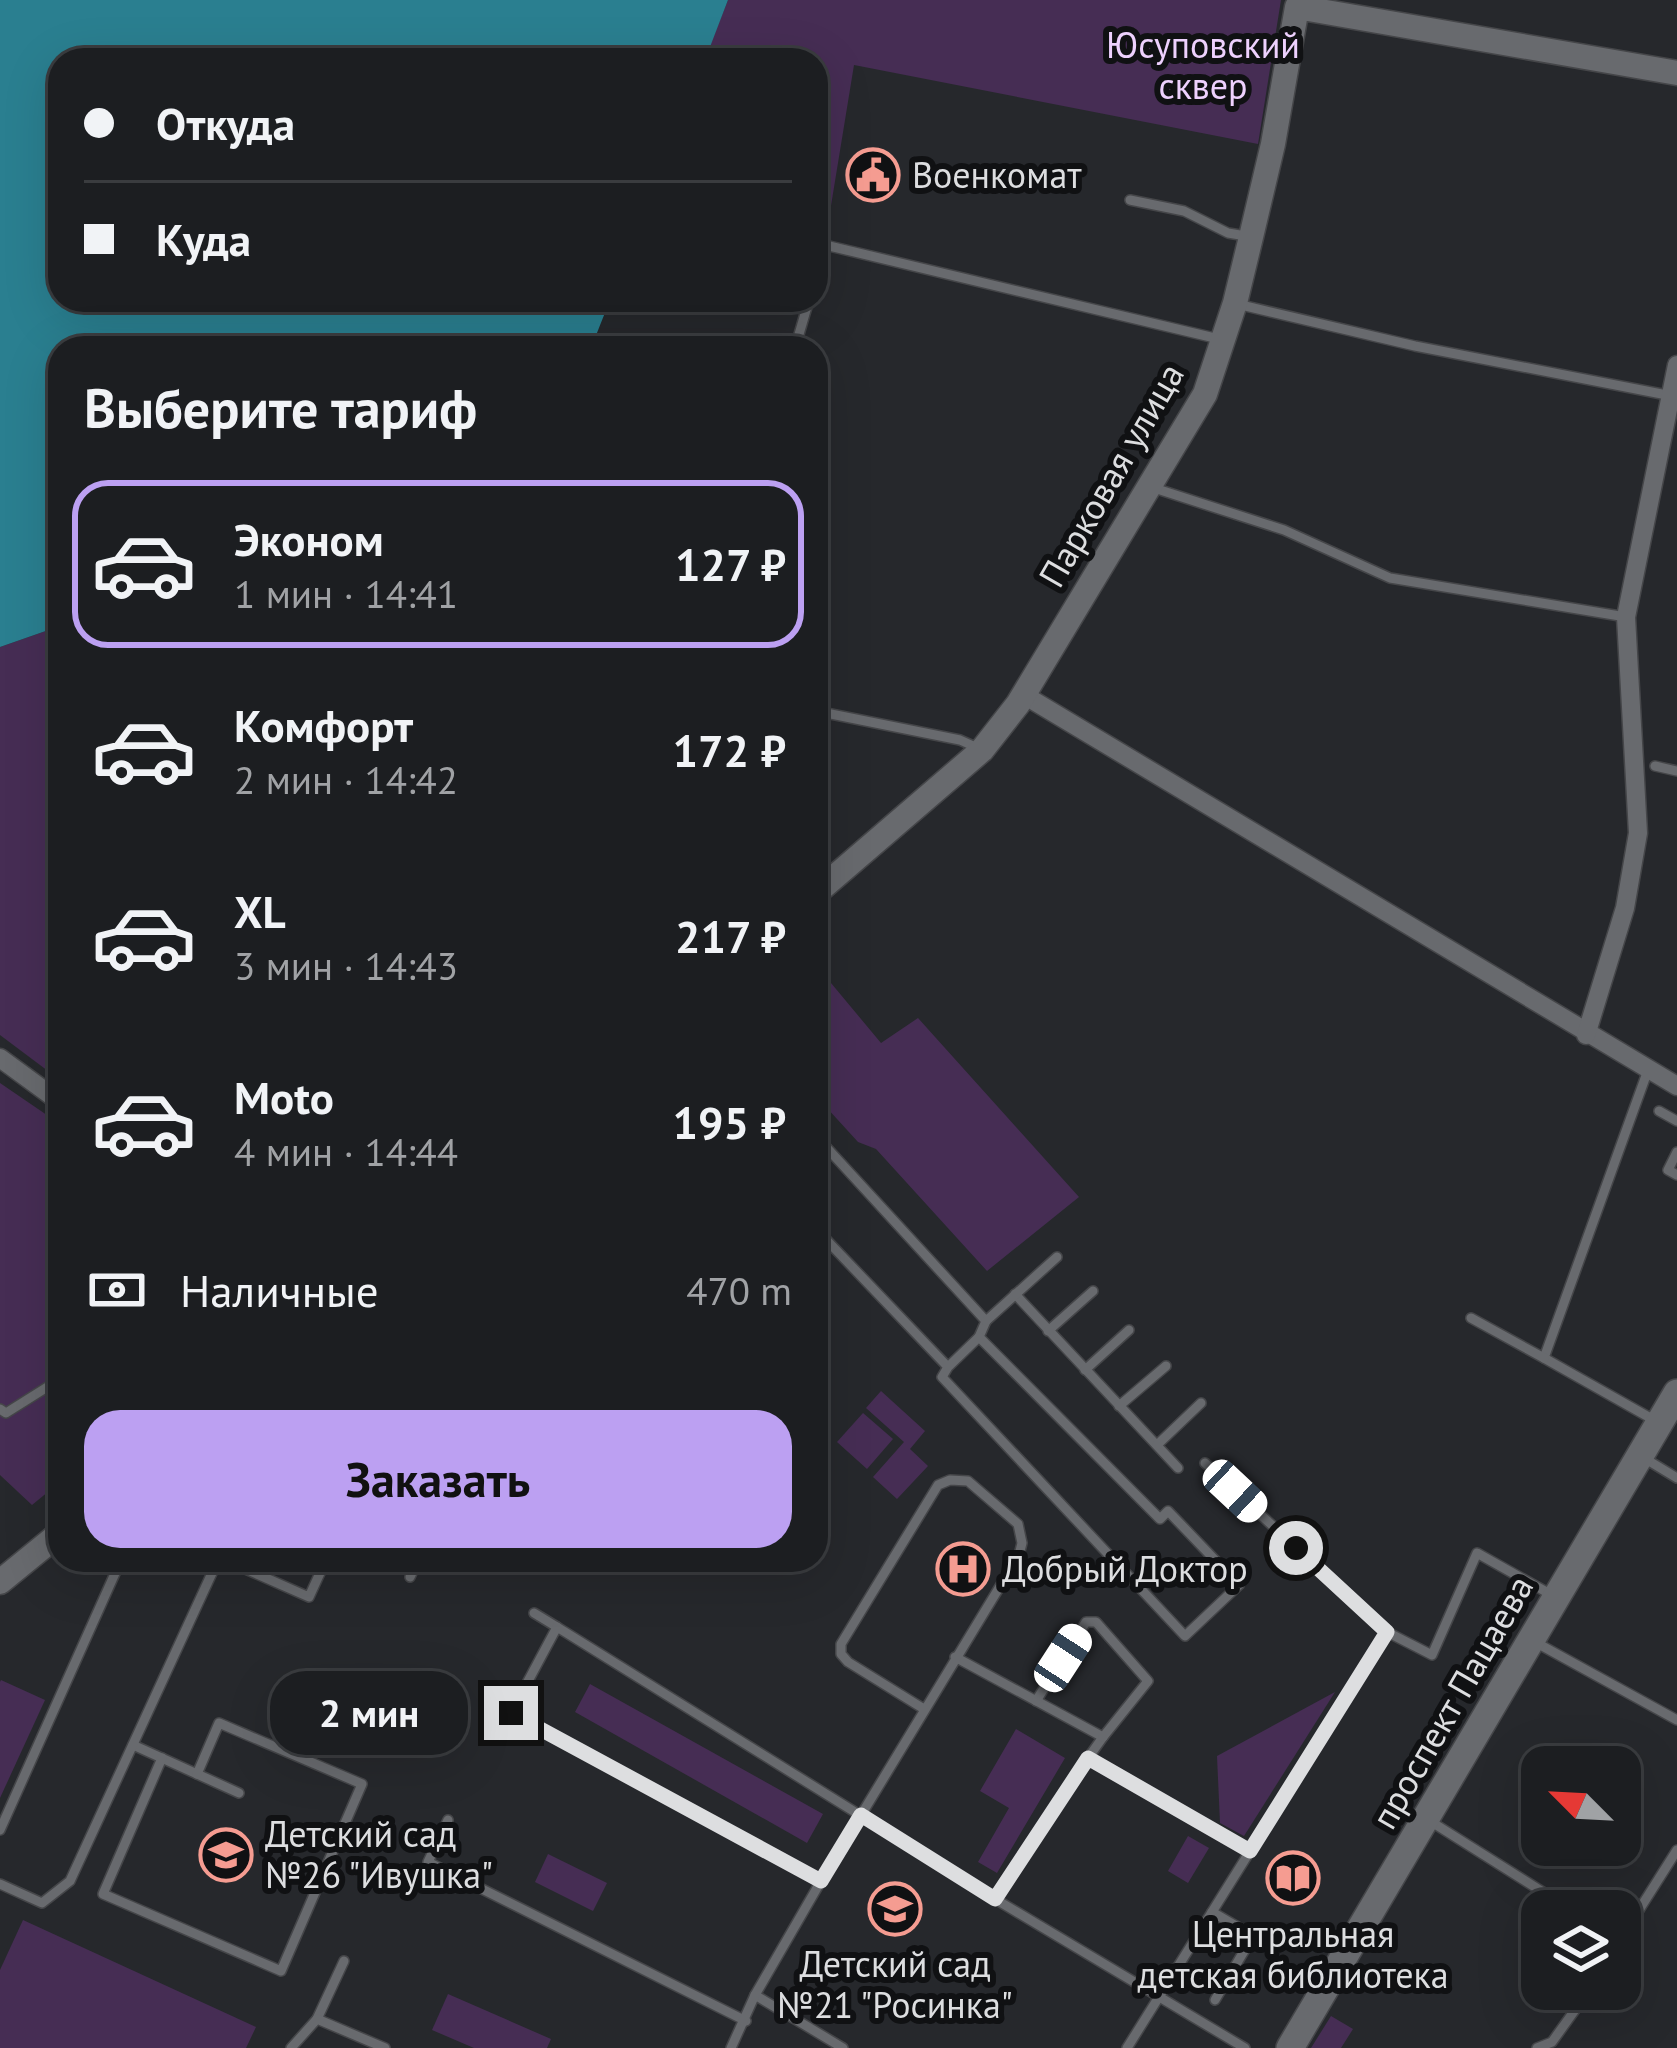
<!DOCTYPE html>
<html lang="ru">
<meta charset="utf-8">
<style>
:root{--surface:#1c1e21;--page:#25272a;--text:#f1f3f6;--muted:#a0a2a5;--line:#3a3c3f;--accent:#bca0f2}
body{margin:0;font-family:"PT Sans",sans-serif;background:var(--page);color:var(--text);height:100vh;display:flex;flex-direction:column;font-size:45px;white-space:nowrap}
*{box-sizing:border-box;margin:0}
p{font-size:39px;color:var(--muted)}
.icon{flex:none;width:66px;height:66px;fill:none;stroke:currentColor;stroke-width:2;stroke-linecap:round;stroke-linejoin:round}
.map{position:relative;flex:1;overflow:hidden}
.panel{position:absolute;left:48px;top:336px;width:780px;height:1236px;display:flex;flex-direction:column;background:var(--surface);border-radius:36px;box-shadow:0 12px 48px #0002,0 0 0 3px var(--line)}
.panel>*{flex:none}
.hud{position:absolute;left:48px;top:48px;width:780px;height:264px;border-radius:36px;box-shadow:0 12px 48px #0002,0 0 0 3px var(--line);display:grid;align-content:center;height:264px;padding:0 36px;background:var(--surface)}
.needle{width:78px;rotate:294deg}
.fabs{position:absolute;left:1521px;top:1746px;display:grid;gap:24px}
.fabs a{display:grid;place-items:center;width:120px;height:120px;border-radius:24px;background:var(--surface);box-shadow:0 12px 48px #0002,0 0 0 3px var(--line);font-size:60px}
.end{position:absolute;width:54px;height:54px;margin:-27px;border:15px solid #dddee0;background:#111;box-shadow:0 0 0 6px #111}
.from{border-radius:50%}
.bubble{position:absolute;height:84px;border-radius:36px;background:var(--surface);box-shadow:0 12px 48px #0002,0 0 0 3px var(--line);font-size:39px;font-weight:700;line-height:84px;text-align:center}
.car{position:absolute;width:36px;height:72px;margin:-36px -18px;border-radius:15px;box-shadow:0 0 9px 3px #0007;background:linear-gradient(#fff 24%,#345 0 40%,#fff 0 76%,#345 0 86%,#fff 0)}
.hud b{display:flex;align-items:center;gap:42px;height:114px;font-size:45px}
.hud b+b{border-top:3px solid var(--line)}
.hud i{width:30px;height:30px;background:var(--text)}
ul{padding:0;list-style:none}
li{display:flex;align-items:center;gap:36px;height:168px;margin:0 24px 18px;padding:0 12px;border:6px solid transparent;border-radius:36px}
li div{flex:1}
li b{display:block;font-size:45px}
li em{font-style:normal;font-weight:700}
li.current{border-color:var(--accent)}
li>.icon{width:108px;height:108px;stroke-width:1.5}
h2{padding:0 36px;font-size:54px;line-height:144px}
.pay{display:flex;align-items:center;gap:30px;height:132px;padding:0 36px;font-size:45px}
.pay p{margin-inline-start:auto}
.button{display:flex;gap:24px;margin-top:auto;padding:24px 36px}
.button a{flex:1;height:138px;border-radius:36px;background:var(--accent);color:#111;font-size:48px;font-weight:700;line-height:138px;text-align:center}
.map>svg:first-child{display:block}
</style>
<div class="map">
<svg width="1677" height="2048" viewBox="0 0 1677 2048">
<rect width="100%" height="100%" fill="#26282c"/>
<g fill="#462d54">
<path d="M728,0h553l-23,144 -404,-79 -26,159 -12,-5v-159h-112z"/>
<path d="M60,626v454l-60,-45v-388z"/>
<path d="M816,965l65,78 37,-25 161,179 -92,74 -111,-122 -18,-7 -42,-46z"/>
<path d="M0,1083l60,41v358l-28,23 -32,-30z"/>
<path d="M881,1391l44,40 -15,18 18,17 -31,33 -24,-22 31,-35 -38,-34z"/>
<path d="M863,1413l30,26 -26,30 -30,-27z"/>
<path d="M1,1680l44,20 -45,98v-116z"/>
<path d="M590,1684l233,130 -16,29 -232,-131z"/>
<path d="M1335,1692l-91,144 -24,-13 -3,-67z"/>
<path d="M1016,1729l49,29 -68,115 -19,-11 31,-54 -29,-17z"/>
<path d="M1188,1836l21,12 -21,35 -20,-12z"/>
<path d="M548,1854l59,29 -14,28 -58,-29z"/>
<path d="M23,1920l233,107 -10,21h-246v-78z"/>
<path d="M448,1994l103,45 -4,9h-73l-42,-18z"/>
<path d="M1331,2016l22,13 -12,19h-30z"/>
</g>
<path fill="#2a7f90" d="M0,0h728l-23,60h-645v240h550l-19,48h-531v278l-60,21z"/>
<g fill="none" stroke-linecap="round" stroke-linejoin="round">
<g stroke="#454649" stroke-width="12">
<g id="service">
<path d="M1130,200l54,11 44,22 18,3"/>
<path d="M816,275l9,-30 394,94"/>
<path d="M1237,304l178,42 257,50"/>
<path d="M795,348l14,-48"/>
<path d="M1154,488l130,42 106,48 236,39"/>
<path d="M816,711l144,29 20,9"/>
<path d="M1655,766l22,5"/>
<path d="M1648,1070l-104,288 110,62"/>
<path d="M1659,1111l18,10"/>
<path d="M816,1136l170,185 -7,16"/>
<path d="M1677,1152l-9,18 9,5"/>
<path d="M816,1229l132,138 -6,10 243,259 54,-51 -71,-74 -8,8 -181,-182 -31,30"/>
<path d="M1015,1294l163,174"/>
<path d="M1471,1318l73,40"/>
<path d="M986,1321l71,-64"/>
<path d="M1048,1331l45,-40"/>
<path d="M816,1335l5,6 -5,8"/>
<path d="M1085,1370l44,-40"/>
<path d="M1119,1406l47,-40"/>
<path d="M0,1409l6,4 54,-34"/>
<path d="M1157,1445l44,-42"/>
<path d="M1644,1458l33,20"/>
<path d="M225,1560l84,37 17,-37"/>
<path d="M410,1577l8,-17"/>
<path d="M534,1613l23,14"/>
<path d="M1387,1632l45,23 45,-102 73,41"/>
<path d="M1535,1642l142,78"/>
<path d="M955,1657l148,80 -15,21 162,93"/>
<path d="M1036,1701l50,-79h10l52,59 -45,56"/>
<path d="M133,1745l106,48"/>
<path d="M162,1758l-59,136 178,77 81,-187 -143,-61 -22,51"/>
<path d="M448,1820l-20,42 318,159"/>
<path d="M1430,1821l143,90"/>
<path d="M0,1830l121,-270"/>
<path d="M821,1881l-310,-168 46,-86 438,272 250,149"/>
<path d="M0,1884l42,19 28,-22 148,-321"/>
<path d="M995,1899l93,-141"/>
<path d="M1212,1912l62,36"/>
<path d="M1620,1940l57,-90"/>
<path d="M755,1995l88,53"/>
<path d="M1215,2000l38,-64"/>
<path d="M317,2019l27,-58"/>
<path d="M291,2048l26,-29 68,29"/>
<path d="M731,2048l24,-53 66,-114 198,-326 3,-12 -4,-19 -50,-43 -18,-1 -12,5 -97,159v10l7,8 76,47"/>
<path d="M1127,2048l260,-416 -182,-169"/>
<path d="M1537,2048l15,-6 38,-53"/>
</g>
</g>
<g stroke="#454649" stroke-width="21">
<g id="minor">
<path d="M1024,695l653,391"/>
<path d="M1586,1035l39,-127 13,-75 -12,-216 51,-252"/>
<path d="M0,1058l60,44"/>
</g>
</g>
<g stroke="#454649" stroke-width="27">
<g id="tertiary">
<path d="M816,893l166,-143 36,-46 187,-310 30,-91 16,-66 22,-93 24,-137 380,66"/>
<path d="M0,1582l60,-49"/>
</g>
</g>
<g stroke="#454649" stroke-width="30">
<path id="secondary" d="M1290,2048l387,-655"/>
</g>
<use href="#service" stroke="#686a6e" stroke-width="9"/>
<use href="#minor" stroke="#686a6e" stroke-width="18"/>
<use href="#tertiary" stroke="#686a6e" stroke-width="24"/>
<use href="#secondary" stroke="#686a6e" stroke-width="27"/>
</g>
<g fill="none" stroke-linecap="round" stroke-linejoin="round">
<path stroke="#dddee0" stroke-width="15" d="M511,1713l310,168 40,-66 134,84 93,-141 162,93 137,-219 -91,-84"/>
</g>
<defs>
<g id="civic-ring" transform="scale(2.7)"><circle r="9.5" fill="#101113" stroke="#f59c91" stroke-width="1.5"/><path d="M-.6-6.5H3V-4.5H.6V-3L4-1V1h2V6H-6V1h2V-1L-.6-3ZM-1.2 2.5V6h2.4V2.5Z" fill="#f59c91"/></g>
<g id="hospital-ring" transform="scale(2.7)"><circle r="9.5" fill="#101113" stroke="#f59c91" stroke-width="1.5"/><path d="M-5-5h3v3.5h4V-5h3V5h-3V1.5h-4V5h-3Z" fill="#f59c91"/></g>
<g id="school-ring" transform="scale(2.7)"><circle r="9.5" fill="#101113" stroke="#f59c91" stroke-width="1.5"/><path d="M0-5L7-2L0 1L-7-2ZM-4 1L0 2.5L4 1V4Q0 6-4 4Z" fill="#f59c91"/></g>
<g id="library-ring" transform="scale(2.7)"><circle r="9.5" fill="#101113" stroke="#f59c91" stroke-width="1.5"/><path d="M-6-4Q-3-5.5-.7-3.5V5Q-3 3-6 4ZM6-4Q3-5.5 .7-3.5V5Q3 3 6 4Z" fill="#f59c91"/></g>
</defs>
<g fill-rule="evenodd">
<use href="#civic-ring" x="873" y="175"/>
<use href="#hospital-ring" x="963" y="1569"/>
<use href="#school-ring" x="226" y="1855"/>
<use href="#library-ring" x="1293" y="1878"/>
<use href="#school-ring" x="895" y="1909"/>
</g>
<g text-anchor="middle" stroke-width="12" stroke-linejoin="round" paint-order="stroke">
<g font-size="36" fill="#eed1fe" stroke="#101113">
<text x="1203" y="58">Юсуповский<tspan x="1203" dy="41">сквер</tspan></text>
</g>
<g font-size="36" fill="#dddee0" stroke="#101113" text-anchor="start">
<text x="912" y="188">Военкомат</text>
<text x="1002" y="1582">Добрый Доктор</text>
<text x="265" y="1847">Детский сад<tspan x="265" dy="41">№26 "Ивушка"</tspan></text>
<text x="1293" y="1947" text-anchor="middle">Центральная<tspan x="1293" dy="41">детская библиотека</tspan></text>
<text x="895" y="1977" text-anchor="middle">Детский сад<tspan x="895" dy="41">№21 "Росинка"</tspan></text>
</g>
<g font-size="36" fill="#dddee0" stroke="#101113">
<text transform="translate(1111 475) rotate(-60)" y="13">Парковая улица</text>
<text transform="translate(1452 1702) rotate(-60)" y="13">проспект Пацаева</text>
</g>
</g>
</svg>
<div class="fabs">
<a><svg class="needle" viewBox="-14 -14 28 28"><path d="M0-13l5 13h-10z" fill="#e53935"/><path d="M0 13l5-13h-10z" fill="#a0a2a5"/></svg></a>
<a><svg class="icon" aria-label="layers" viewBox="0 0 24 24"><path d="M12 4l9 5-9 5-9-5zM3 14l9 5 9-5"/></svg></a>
</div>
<i class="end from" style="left:1296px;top:1548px"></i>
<i class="end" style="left:511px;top:1713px"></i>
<div class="bubble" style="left:270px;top:1671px;width:198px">2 мин</div>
<i class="car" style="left:1235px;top:1491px;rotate:133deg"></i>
<i class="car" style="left:1063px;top:1658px;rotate:33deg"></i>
<div class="hud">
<b><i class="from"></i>Откуда</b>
<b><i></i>Куда</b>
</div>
<section class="panel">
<h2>Выберите тариф</h2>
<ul>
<li class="current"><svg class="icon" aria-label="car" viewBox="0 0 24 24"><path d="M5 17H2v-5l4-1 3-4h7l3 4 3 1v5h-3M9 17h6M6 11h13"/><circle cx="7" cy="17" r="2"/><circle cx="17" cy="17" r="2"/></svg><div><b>Эконом</b><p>1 мин · 14:41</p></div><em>127 ₽</em></li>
<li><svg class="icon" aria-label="car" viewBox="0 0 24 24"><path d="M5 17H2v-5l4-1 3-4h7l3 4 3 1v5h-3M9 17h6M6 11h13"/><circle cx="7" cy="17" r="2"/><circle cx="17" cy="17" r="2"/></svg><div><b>Комфорт</b><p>2 мин · 14:42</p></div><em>172 ₽</em></li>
<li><svg class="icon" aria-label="car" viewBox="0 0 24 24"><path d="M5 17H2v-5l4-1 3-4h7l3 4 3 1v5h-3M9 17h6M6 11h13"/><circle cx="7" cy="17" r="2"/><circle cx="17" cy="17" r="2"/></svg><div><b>XL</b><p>3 мин · 14:43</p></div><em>217 ₽</em></li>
<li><svg class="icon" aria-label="car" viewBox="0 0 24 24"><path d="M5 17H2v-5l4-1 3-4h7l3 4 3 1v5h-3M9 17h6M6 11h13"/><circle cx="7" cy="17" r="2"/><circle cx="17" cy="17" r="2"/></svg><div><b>Moto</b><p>4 мин · 14:44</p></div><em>195 ₽</em></li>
</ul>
<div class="pay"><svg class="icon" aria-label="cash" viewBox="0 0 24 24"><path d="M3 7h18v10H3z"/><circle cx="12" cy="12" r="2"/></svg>Наличные<p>470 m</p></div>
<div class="button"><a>Заказать</a></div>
</section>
</div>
